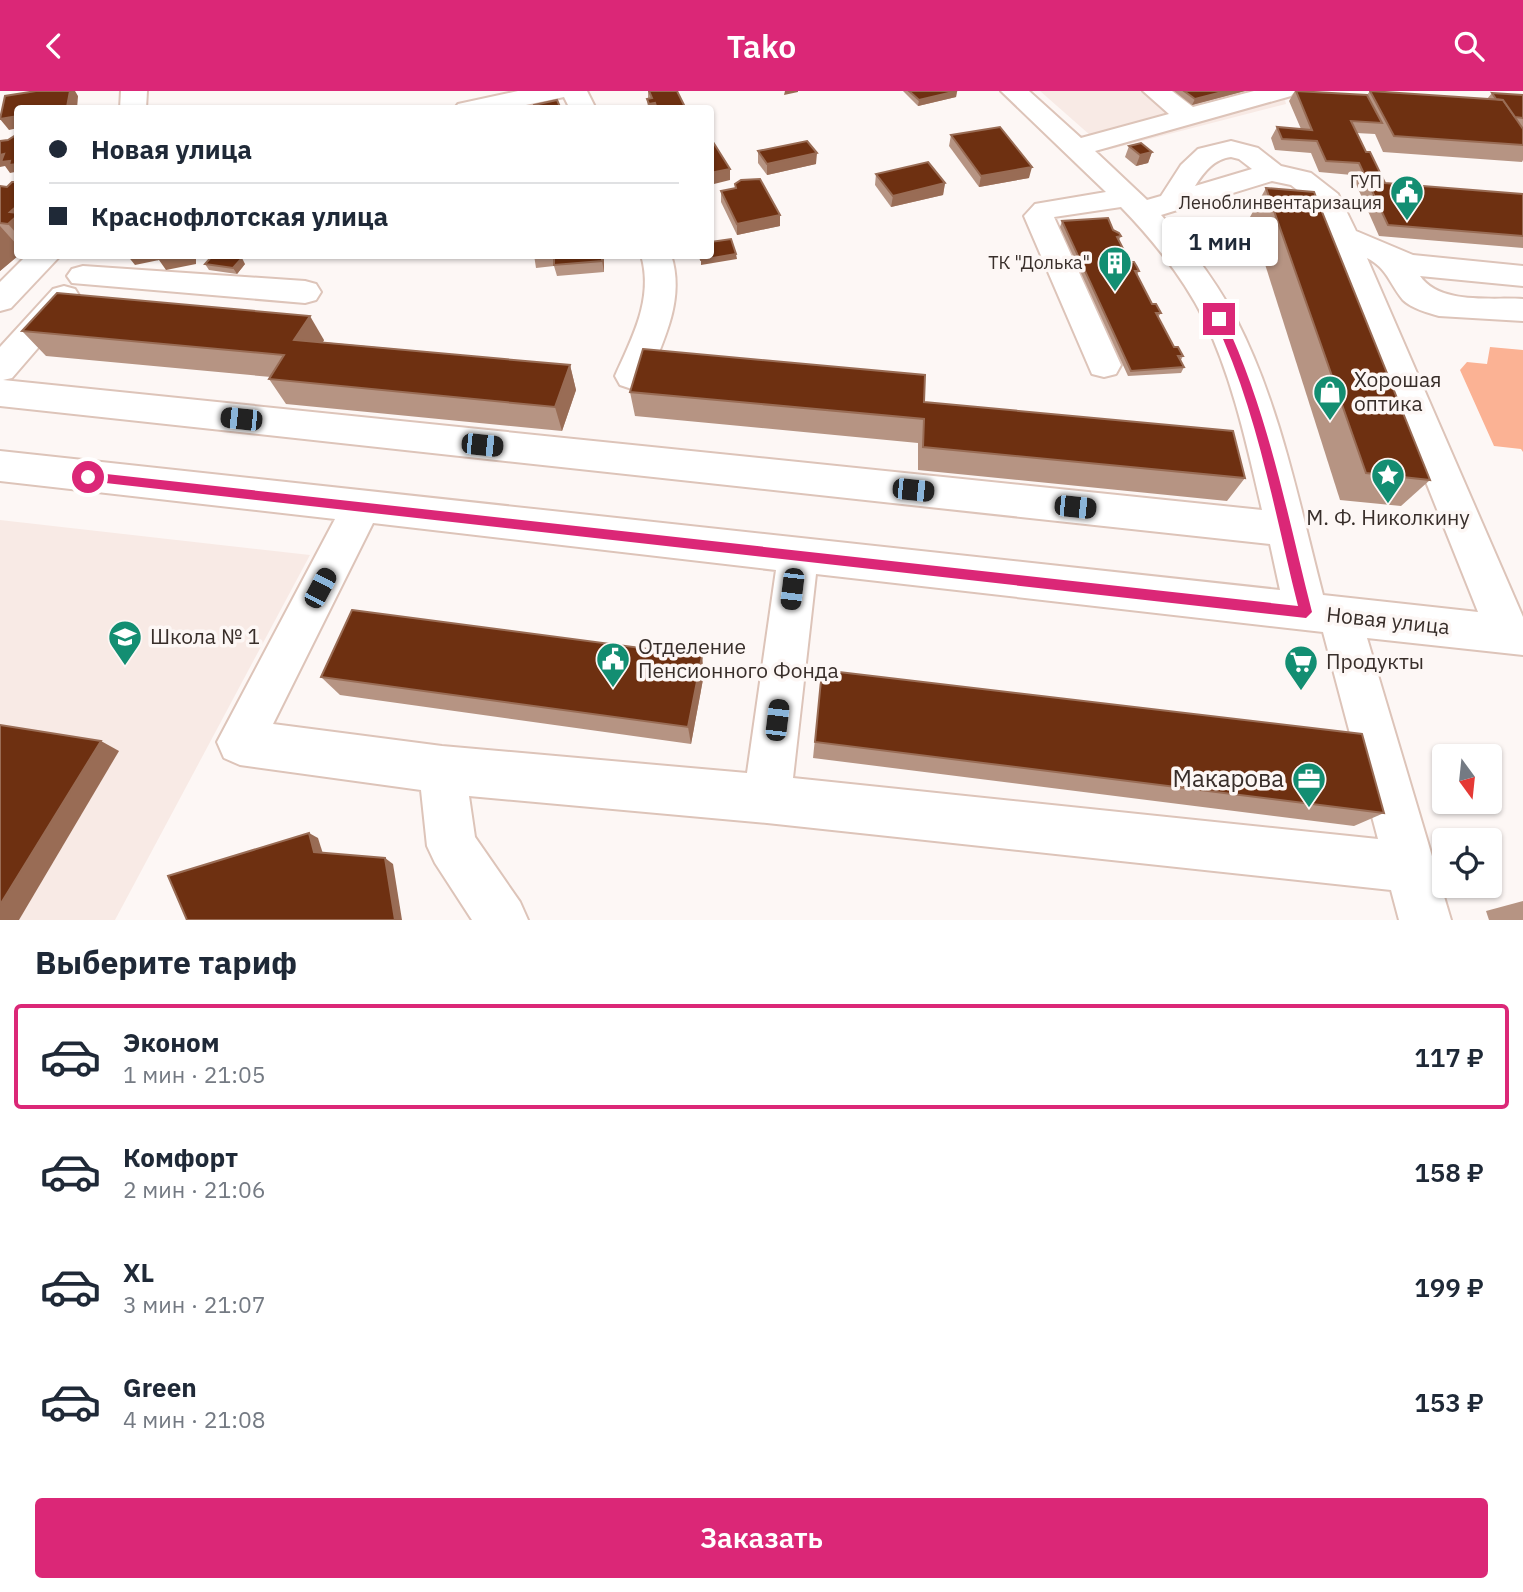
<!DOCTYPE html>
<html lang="ru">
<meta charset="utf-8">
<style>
:root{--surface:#fff;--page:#f2f2f3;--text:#1f2937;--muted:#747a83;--line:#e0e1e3;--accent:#db2777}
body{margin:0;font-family:"IBM Plex Sans",sans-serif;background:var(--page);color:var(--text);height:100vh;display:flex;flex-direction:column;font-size:26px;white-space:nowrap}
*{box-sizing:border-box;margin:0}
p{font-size:23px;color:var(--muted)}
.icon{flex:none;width:38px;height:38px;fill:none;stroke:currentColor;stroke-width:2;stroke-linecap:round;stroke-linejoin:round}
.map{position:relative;height:829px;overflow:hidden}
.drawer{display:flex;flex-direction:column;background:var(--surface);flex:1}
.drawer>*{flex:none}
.hud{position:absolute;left:14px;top:14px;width:700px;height:154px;border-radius:7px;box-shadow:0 2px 5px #0004;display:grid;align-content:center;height:154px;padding:0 35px;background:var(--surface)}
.needle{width:46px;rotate:165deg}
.controls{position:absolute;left:1432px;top:653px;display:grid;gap:14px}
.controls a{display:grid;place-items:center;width:70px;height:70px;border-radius:7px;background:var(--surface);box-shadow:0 2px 5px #0004;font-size:35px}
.end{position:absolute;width:32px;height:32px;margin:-16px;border:9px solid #db2777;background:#fff;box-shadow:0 0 0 4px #fff}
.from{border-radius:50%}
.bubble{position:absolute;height:49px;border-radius:7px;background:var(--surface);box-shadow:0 2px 5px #0004;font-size:23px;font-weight:600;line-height:49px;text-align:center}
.car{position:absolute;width:21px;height:42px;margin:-21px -10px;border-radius:9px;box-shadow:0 0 5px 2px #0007;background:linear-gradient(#222 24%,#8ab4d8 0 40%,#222 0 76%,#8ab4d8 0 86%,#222 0)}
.hud b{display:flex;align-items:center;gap:24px;height:66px;font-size:26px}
.hud b+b{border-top:2px solid var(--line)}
.hud i{width:18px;height:18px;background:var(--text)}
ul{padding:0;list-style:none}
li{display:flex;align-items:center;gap:21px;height:105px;margin:0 14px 10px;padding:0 21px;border:4px solid transparent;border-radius:7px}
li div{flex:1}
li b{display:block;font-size:26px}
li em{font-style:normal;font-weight:600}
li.selected{border-color:var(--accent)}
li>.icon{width:63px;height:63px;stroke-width:1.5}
h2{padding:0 35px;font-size:32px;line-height:84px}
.primary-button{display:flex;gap:14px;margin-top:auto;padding:14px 35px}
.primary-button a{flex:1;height:80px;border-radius:7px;background:var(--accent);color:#fff;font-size:28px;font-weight:600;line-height:80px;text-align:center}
header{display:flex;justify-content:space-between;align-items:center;height:91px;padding:0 35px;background:var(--accent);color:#fff;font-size:32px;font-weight:600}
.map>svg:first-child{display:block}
</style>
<header><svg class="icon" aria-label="back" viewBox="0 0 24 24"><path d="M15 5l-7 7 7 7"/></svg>Tako<svg class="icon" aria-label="search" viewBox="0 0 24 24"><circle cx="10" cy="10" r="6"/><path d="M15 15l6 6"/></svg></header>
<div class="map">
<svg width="1523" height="829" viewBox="0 0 1523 829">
<rect width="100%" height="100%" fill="#fdf7f5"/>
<g fill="#f8eae5">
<path d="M1040,0h282l-37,9 1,4 -179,46z"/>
<path d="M0,429l310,35 -195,365h-115z"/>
</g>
<path fill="#fbb294" d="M1490,256l33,3v102l-2,-3 -27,-3 -34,-76 7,-8 20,2z"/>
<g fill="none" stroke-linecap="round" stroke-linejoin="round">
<g stroke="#ddc4b9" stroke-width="4">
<g id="minor">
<path d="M121,0h26l-1,18h-26z"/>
<path d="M518,0h69l9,18h-26l-6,-12 -57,12h-53l4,-5z"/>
<path d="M1001,0h28l52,47 88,-24 -26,-23h29l21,16 61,-16h41l-4,5 -196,55 52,49 14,-4 20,-31 17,-16 33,-8 27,7 23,18 30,7 27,21 18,37 57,24 110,11v20l-103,-10c20,29 71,21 103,23v22l-84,-5c-11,-3 -28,-8 -36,-16 -14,-17 -15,-31 -36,-42l156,359v38l-156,-17 84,282h-52l-8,-30 -624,-67 -298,-27 6,41 45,65 8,18h-56l-37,-57 -8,-17 -6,-56 -181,-25 -16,-7 -7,-16 118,-223 -335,-38v-30l1280,139 -10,-46 -1270,-138v-59l53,-58 11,-3 11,3 5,8 -5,8 -63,73 -9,2 1259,130c-15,-64 -29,-131 -58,-191 -21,-42 -52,-80 -83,-112l-67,10 67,148 -5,9 -12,3 -12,-3 -68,-158 11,-12 71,-12zM1231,66l8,2 13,10 -57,17c9,-14 19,-27 36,-29zM1272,90l19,4 24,19 163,408 -155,-17c-24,-92 -43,-191 -87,-276 -20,-38 -46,-72 -75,-104zM373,432l403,47 -29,203 -305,-27 -169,-22zM816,483l507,58 55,207 -585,-61z"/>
<path d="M27,164h34l-50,53 -11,3v-29z"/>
<path d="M641,164h30c14,42 -6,83 -22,121l-5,9 -12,4 -12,-4 -5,-9c17,-38 39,-78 26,-121z"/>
<path d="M83,175l222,15 11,3 5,8 -5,8 -11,3 -233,-20 -5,-7 5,-7z"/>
</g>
</g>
<use href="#minor" fill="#fff" fill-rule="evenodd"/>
</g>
<g fill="#b69483">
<path d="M648,0h29l9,18h-38l-1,-10 1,-1z"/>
<path d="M903,0h54l-1,6 -38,9z"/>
<path d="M1174,0h71l-53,14z"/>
<path d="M1295,0l72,4 3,-4 117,8 5,-6 31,2v65l-1,2 -139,-10 -8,-18 -19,-1 10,19 19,31 138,11v54l-144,-12 -27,-61 -33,-3 -8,-19 -36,-3 -4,-12 6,-11 24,2 -12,-28z"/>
<path d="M951,44l78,43 -50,9 -30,-41z"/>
<path d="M1129,55l23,6 -4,11 -12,3 -11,-9z"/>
<path d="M758,60l58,13 -49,11 -9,-12z"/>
<path d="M876,83l69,9 -2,12 -52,12 -16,-22z"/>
<path d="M18,91v73h1l-19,16v-85l7,1z"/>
<path d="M735,93l45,42 -43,9 -16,-33v-11l14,-3z"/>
<path d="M1266,97l164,292 -29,26 -61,-6 -90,-283z"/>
<path d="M1062,130l51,9 8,6 -2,4 11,22 9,9 -2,4 15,29 9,9 -3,4 16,30 9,9 -2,4 3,7 -3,6 -53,3 -68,-149z"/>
<path d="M534,164h70v17l-47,4 -3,-10 -18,2z"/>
<path d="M205,173h40l-8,10 -28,-4z"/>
<path d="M22,240l302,9 -1,2 247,23 6,25 -14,41 -276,-27 -17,-25 2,-2 -225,-21z"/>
<path d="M630,301l294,10 321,76 -18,23 -309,-31v-27l-283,-27z"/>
<path d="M822,579l562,143 -30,13 -541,-68z"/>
<path d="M704,583l-13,70 -351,-49 -19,-18z"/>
<path d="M1523,810v19h-34l-3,-9z"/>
</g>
<g fill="#996c55">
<path d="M70,0h5l3,5 -1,13h-19z"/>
<path d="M785,0h13v1l-14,3z"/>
<path d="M957,0l-1,6 -38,9 1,-6z"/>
<path d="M1226,0h19l-53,14 3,-6z"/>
<path d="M655,12l1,6h-6l-1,-5z"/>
<path d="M18,25v12l-9,2 -9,-11z"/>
<path d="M1152,61l-4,11 -12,3 4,-11z"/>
<path d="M817,62l-1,11 -49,11v-11z"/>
<path d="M4,63l14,10v12l-3,-4 -5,1 -5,-7 -5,1v-12z"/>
<path d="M1032,76l-3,11 -50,9 2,-11z"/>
<path d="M730,78v11l-20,5v-12z"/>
<path d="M945,92l-2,12 -52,12 2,-11z"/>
<path d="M18,114v30l-10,-11 2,-12z"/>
<path d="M780,124v11l-43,9v-11z"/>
<path d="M0,135l18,20v9h1l-19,16z"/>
<path d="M736,163l1,5 -36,6v-5z"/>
<path d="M127,164h69v9l-30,6 -7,-10 -24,5z"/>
<path d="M602,164h2v17l-2,-11z"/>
<path d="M242,167l3,6 -8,10 -4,-6z"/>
<path d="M310,225l14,24 -14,24 -16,-24z"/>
<path d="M570,274l6,25 -14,41 -7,-24z"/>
<path d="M702,565l2,18 -13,70 -3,-17z"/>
<path d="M101,650l18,10 -100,169h-19v-15z"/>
<path d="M309,742l9,5 6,19 -10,-5z"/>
<path d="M385,767l8,6 9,56h-7z"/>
</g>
<g fill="#6e3011" stroke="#996c55" stroke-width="2">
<path d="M36,0h34l-3,16 -9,2h-40v7l-18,3 5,-23z"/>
<path d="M649,0h28l9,18h-29l-2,-6 -6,1 -2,-5 5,-1z"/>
<path d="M909,0h48l-38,9z"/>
<path d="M1184,0h42l-31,8z"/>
<path d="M1296,0l71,4 15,28 -31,-2 15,31h4l15,31 138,11v42l-135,-11 -29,-62 -33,-2 -9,-20 -35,-2 -5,-12 35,3z"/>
<path d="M1370,0l133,9 20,29v16l-129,-9z"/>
<path d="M1492,2l31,2v23l-8,-1 -12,-17 -7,-1z"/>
<path d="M557,9l4,9h-26l-1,-4z"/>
<path d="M1000,36l32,40 -51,9 -30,-41z"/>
<path d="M16,44l2,1v28l-9,1 1,-4 -9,1 3,-8 -4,1v-14l8,-1z"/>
<path d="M807,50l10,12 -50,11 -9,-13z"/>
<path d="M710,51h3l17,27 -20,4z"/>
<path d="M1141,52l11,9 -12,3 -11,-9z"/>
<path d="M928,71l17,21 -52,13 -17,-22z"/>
<path d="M760,88l20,36 -43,9 -16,-33 15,-3 -1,-4 6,-4z"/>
<path d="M12,91h6v23l-8,7 8,1v2l-10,9 -8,-1v-37l7,1z"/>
<path d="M1266,97l48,4 116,288 -64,-7z"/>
<path d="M1108,127l5,12 6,3 2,3 -4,1 13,25h4l3,5 2,4h-4l17,33h4l5,9h-5l18,34h4l5,9h-5l6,11 -53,4 -69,-150z"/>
<path d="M731,148l5,15 -35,6 -2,-5h11v-13z"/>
<path d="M158,164h17l-17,4z"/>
<path d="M213,164h5l24,3 -9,10 -28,-4z"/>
<path d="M554,164h48v6l-48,4z"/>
<path d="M57,202l253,23 -16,24 276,25 -15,42 -286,-28 15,-24 -262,-24z"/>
<path d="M643,258l282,26 -1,27 309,29 12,47 -322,-31 1,-28 -294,-27z"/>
<path d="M352,519l350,46 -14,71 -367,-50z"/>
<path d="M822,579l540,64 22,79 -569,-71z"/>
<path d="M0,634l101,16 -101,164z"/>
<path d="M309,742l5,19 71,6 10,62h-208l-19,-44z"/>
</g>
<path fill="#db2777" d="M1219,225l5,3c44,92 63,195 88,293l-6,6 -1218,-137 -5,-4 5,-5 1210,134c-24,-96 -41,-197 -84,-287z"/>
<defs>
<g id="civic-pin" transform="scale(1.75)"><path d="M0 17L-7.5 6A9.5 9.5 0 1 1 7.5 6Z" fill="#138e72" stroke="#fdf7f5"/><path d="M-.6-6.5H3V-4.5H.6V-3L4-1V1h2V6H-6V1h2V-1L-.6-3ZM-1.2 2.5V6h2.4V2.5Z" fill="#fff"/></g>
<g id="building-pin" transform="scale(1.75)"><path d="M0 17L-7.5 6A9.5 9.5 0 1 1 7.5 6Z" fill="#138e72" stroke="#fdf7f5"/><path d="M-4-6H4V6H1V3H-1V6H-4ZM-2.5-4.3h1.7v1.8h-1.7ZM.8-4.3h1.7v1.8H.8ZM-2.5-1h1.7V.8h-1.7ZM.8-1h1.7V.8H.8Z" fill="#fff"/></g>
<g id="shop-pin" transform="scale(1.75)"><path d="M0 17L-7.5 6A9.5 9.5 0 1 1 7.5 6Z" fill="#138e72" stroke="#fdf7f5"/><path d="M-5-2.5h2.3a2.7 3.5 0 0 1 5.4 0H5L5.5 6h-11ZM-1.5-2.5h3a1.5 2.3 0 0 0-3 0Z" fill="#fff"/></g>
<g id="sight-pin" transform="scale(1.75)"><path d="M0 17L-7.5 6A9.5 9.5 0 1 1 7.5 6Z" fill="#138e72" stroke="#fdf7f5"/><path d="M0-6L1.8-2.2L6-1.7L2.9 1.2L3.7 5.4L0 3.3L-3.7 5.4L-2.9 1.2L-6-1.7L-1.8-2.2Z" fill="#fff"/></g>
<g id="school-pin" transform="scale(1.75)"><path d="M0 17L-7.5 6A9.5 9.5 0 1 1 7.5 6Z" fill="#138e72" stroke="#fdf7f5"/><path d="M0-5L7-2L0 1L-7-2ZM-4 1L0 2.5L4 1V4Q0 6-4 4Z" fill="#fff"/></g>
<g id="supermarket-pin" transform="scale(1.75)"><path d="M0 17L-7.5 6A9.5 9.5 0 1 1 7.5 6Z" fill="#138e72" stroke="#fdf7f5"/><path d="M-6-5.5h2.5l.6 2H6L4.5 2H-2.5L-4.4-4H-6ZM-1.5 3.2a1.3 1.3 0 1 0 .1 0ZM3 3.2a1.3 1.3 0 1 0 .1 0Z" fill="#fff"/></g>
<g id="office-pin" transform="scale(1.75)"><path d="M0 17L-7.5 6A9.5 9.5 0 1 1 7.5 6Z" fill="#138e72" stroke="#fdf7f5"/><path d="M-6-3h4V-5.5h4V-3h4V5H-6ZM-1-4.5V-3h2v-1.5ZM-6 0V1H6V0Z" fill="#fff"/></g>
</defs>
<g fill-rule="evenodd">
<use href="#civic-pin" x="1407" y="101"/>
<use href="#building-pin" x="1115" y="172"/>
<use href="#shop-pin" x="1330" y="301"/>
<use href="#sight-pin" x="1388" y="384"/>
<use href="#school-pin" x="125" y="546"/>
<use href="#civic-pin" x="613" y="568"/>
<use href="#supermarket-pin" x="1301" y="571"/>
<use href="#office-pin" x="1309" y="688"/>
</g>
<g text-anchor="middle" stroke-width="7" stroke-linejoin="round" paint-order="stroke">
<g font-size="18" fill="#382e2a" stroke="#fdf7f5" text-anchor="end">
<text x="1382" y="97">ГУП<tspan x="1382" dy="21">Леноблинвентаризация</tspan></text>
<text x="1090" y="178">ТК "Долька"</text>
</g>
<g font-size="21" fill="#382e2a" stroke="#fdf7f5" text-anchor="start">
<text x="1354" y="296">Хорошая<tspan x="1354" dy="24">оптика</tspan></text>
<text x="1388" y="434" text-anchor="middle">М. Ф. Николкину</text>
<text x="150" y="553">Школа № 1</text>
<text x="638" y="563">Отделение<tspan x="638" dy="24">Пенсионного Фонда</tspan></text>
<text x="1326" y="578">Продукты</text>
</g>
<g font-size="21" fill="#382e2a" stroke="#fdf7f5">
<text transform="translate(1388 530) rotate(6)" y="7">Новая улица</text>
</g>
<g font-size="24" fill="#382e2a" stroke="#fdf7f5" text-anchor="end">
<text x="1284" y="696">Макарова</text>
</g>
</g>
</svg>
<div class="controls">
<a><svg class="needle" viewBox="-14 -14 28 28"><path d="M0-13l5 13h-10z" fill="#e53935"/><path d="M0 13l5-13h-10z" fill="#747a83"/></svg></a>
<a><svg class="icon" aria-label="locate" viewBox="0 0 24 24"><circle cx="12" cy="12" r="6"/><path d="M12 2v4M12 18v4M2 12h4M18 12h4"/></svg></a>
</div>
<i class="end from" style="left:88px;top:386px"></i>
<i class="end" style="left:1219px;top:228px"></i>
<div class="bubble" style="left:1162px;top:126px;width:116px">1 мин</div>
<i class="car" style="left:241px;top:328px;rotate:276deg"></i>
<i class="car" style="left:482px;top:354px;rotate:96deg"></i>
<i class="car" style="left:913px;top:399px;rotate:96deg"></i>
<i class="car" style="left:1075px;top:416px;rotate:96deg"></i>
<i class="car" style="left:320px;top:497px;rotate:28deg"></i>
<i class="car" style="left:792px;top:498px;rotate:187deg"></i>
<i class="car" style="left:777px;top:629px;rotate:7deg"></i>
<div class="hud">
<b><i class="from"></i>Новая улица</b>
<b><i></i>Краснофлотская улица</b>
</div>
</div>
<section class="drawer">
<h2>Выберите тариф</h2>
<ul>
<li class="selected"><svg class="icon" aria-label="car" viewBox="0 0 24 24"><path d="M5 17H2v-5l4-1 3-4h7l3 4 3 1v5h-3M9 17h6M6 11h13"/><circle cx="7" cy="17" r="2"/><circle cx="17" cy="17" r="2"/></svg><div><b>Эконом</b><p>1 мин · 21:05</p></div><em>117 ₽</em></li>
<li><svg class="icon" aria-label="car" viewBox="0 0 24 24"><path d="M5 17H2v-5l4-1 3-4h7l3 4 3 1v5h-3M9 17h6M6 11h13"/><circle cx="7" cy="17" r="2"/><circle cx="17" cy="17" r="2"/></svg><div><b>Комфорт</b><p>2 мин · 21:06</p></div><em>158 ₽</em></li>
<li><svg class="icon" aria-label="car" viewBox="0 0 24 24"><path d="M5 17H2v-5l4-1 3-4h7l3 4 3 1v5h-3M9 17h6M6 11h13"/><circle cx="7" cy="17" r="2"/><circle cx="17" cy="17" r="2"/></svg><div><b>XL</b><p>3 мин · 21:07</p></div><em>199 ₽</em></li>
<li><svg class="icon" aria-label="car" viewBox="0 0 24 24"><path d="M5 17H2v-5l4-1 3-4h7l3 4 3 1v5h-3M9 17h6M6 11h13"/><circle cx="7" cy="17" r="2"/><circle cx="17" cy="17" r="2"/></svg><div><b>Green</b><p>4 мин · 21:08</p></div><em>153 ₽</em></li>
</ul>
<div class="primary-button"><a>Заказать</a></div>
</section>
